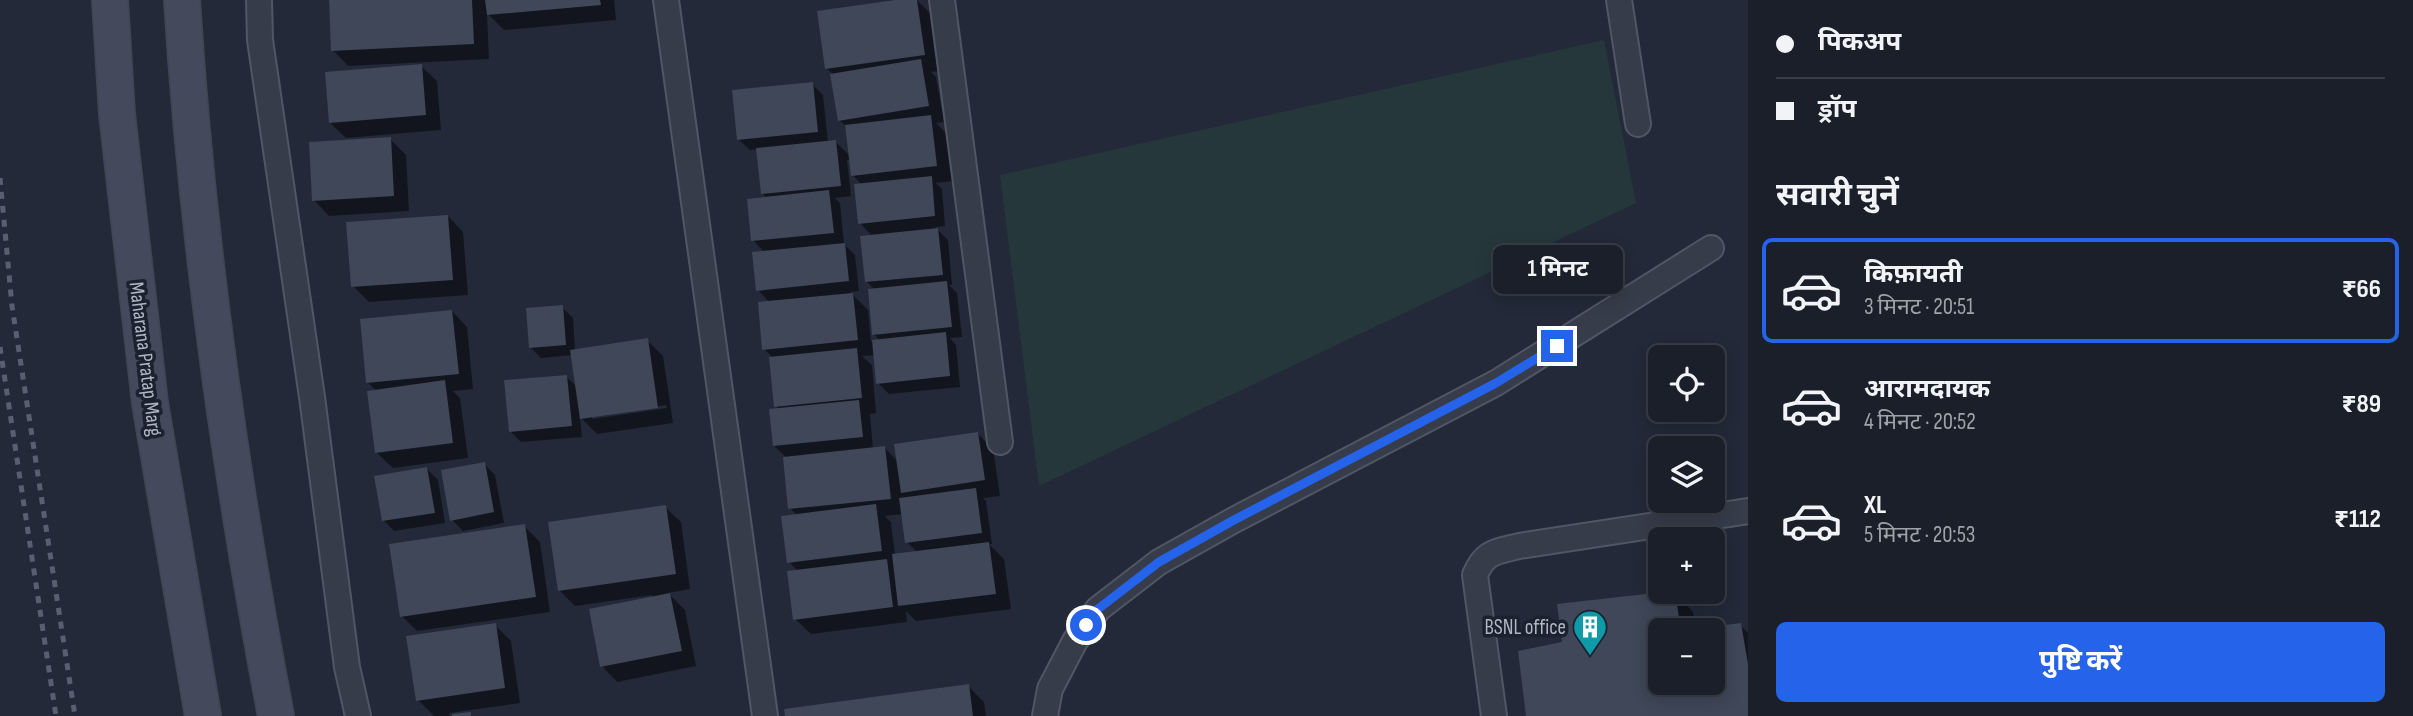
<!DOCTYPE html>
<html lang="hi">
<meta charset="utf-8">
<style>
:root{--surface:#1a1f2a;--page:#232732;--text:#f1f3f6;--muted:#9fa2a8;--line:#383d47;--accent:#2563eb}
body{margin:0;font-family:"Sofia Sans Condensed","Noto Sans Devanagari",sans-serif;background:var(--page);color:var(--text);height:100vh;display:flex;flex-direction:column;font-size:26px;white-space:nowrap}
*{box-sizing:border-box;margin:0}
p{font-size:23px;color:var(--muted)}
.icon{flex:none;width:38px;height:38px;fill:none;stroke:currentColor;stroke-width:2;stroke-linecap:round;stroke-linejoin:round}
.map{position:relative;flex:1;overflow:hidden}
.drawer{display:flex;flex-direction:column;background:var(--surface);width:665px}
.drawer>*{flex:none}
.banner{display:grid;align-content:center;height:154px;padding:0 28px;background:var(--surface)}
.fabs{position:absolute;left:1648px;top:345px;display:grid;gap:14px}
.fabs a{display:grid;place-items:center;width:77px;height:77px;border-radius:10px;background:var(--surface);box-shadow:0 4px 18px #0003,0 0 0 2px var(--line);font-size:35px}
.end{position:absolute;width:32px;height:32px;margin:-16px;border:9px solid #2563eb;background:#fff;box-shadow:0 0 0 4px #fff}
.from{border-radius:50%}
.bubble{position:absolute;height:49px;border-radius:10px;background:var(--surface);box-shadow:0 4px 18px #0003,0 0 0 2px var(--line);font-size:23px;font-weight:700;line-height:49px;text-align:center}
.banner b{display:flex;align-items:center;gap:24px;height:66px;font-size:26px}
.banner b+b{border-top:2px solid var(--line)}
.banner i{width:18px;height:18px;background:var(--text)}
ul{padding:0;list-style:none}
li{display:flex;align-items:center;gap:21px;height:105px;margin:0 14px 10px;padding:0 14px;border:4px solid transparent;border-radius:10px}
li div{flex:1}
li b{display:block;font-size:26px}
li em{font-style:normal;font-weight:700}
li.active{border-color:var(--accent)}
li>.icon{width:63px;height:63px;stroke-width:1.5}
h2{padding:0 28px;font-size:32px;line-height:84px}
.action{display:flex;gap:14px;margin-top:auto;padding:14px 28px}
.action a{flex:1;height:80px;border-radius:10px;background:var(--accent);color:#fff;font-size:28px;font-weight:700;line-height:80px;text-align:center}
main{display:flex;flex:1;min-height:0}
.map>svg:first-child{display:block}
</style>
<main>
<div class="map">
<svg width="1748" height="716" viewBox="0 0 1748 716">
<rect width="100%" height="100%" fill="#232938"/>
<path fill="#26373b" d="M1604,40l32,163 -597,283 -39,-311z"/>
<g fill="#0007" fill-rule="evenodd">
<path d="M331,0h283l2,20 -112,10 -17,-17 2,46 -141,7 -15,-16z"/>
<path d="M908,0h9l15,15 8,56 -9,1 5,5 8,45 -8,1 10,10 6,48 -16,2 6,6 3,37 -10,1 13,13 4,45h-3l8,8 5,44 -12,1 6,7 4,42 -71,7 -11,-11 -3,-28 -13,1 10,9 4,48 -6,1 3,35 12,-1 13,14 80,-28 15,15 7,47 -17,2 3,3 6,43h-3l15,15 7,50 -95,12 -10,-10 1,11 -96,12 -16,-15 3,-48 -9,-9 9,-46 -8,-8 -5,-52 -11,-10 6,-36 -4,-4 -3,-48 -9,-9 6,-46 -12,-13 7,-37 -12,-13 14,-42 -5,-5 -4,-44 -8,1 -11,-10 73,-56 11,11 5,47h8l14,14 -3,-29 -8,-7 -7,-47 -5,-4zM847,160h4l2,15 9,10 -2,38 12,13 -6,45 9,9 -1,44 6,7 -9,1 -3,-32 -18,-18 9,-1 -4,-36 -11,-11 -4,-41 -5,-5 16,-2zM903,514l4,28 10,10 -22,3 -4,-33 -6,-6z"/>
<path d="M421,66l16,15 4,49 -95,8 -16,-15z"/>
<path d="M390,139l16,16 3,56 -80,5 -15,-16z"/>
<path d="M448,216l15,16 5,63 -99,7 -16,-16z"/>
<path d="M562,307l11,11 2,33 72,-11 16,16 10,67 -76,11 -17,-17 2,20 -61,5 -11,-11 57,-54 10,10 -4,-32 -32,3 -11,-11zM666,405l1,3 -75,11v-3z"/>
<path d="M452,311l15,16 6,62 -20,2 7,7 8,60 -75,10 -16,-15v-62l-10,-9z"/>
<path d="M484,464l11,11 9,48 -41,8 -11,-11z"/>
<path d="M427,469l11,11 7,43 -51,8 -11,-11z"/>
<path d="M665,507l16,15 9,67 -22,4 17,17 11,56 -79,16 -15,-16 50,-68v-3l-77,11 -16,-16z"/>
<path d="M524,526l16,16 10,70 -133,19 -15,-15z"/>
<path d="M1674,592l19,20 3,18h-35v52h52v-52h-11l38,-5 8,8v83h-220l36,-72z"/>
<path d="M495,625l16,16 9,62 -71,10 1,3h-16l-16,-16z"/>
<path d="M968,686l16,16 2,14h-199z"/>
</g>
<g fill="#3f4758">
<path d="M329,0h143l2,44 -143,7z"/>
<path d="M485,0h115l1,5 -114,10z"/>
<path d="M895,0h22l8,55 -100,14 -8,-58z"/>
<path d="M921,59l8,47 -91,15 -8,-47z"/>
<path d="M422,64l4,51 -97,8 -4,-51z"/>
<path d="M813,82l5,50 -81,8 -5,-50z"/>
<path d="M931,115l6,51 -86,10 -6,-51z"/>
<path d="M391,137l3,59 -82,5 -3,-59z"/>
<path d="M836,140l5,46 -80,8 -5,-46z"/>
<path d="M932,176l3,40 -77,8 -4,-40z"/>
<path d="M829,190l5,43 -83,8 -4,-42z"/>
<path d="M448,215l5,65 -102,7 -5,-65z"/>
<path d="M938,228l5,47 -78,7 -5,-46z"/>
<path d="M845,243l4,38 -93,10 -4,-39z"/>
<path d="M947,281l5,46 -80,8 -4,-46z"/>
<path d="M853,293l5,47 -96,10 -4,-48z"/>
<path d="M563,305l3,40 -37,3 -3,-40z"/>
<path d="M452,310l7,64 -93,9 -6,-64z"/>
<path d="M946,332l4,44 -74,8 -4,-44z"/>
<path d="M648,338l10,70 -78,11 -10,-69z"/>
<path d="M857,348l5,50 -88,9 -5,-50z"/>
<path d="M567,375l5,51 -63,6 -5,-52z"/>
<path d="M445,380l8,63 -78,10 -8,-62z"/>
<path d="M859,400l4,37 -90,9 -4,-37z"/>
<path d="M978,432l7,48 -84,13 -7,-49z"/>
<path d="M885,446l6,53 -103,10 -5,-52z"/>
<path d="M485,462l9,50 -44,9 -9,-51z"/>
<path d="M427,467l8,46 -53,8 -8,-45z"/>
<path d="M976,488l6,45 -77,10 -6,-45z"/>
<path d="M876,504l6,47 -95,12 -6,-47z"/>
<path d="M666,505l10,69 -118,17 -10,-69z"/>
<path d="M525,524l11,73 -136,20 -11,-73z"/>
<path d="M989,542l7,52 -98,12 -6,-52z"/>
<path d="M887,559l6,48 -100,13 -6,-49z"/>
<path d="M1663,592h12l6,38h-20v52h52v-52l-11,-2 39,-5 7,41v52h-222l-8,-65 44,-9 -5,-38z"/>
<path d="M670,593l12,58 -82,16 -11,-58z"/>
<path d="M496,623l9,65 -89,13 -10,-65z"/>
<path d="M969,684l4,32h-188l-1,-7z"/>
<path d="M471,712v4h-19v-2z"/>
</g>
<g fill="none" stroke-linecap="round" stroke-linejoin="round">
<g stroke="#515664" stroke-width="28">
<g id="street">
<path d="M259,0l1,40 52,357 35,270 11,49"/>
<path d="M666,0l99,716"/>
<path d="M942,0l58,442"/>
<path d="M1619,0l19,124"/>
<path d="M1045,716l5,-27 25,-48 23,-32 61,-47 75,-42 262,-137 215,-135"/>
<path d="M1494,716l-19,-141c10,-24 21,-23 44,-29l229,-35"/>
</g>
</g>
<g stroke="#3f4552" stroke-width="38">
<g id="secondary">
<path d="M110,0l7,114 33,289 53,313"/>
<path d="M182,0c15,240 49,480 94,716"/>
</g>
</g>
<use href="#street" stroke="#363c49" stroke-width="24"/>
<use href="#secondary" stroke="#444a5c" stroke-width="35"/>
<g stroke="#585f70" stroke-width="5" stroke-dasharray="7 7" stroke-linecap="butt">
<path d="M0,178l12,128 63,410"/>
<path d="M0,347l56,369"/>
</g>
</g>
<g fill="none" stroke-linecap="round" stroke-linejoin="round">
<path stroke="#2563eb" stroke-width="9" d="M1086,625l12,-16 61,-47 75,-42 262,-137 61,-37"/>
</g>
<defs>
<g id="building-pin" transform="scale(1.75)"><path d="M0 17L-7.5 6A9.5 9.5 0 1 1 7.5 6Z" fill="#0f9aa8" stroke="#1b212e"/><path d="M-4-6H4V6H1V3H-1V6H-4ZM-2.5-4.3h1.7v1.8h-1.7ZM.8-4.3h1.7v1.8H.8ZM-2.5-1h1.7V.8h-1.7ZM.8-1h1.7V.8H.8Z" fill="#fff"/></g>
</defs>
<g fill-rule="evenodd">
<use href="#building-pin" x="1590" y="627"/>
</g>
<g text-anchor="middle" stroke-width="7" stroke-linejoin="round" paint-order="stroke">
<g font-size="21" fill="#b1b6c5" stroke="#1b212e">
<text transform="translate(146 359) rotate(83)" y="7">Maharana Pratap Marg</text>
</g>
<g font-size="21" fill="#b1b6c5" stroke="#1b212e" text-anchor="end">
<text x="1566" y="634">BSNL office</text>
</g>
</g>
</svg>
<div class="fabs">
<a><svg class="icon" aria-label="locate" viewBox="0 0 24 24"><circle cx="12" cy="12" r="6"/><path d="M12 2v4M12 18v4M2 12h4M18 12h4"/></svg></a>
<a><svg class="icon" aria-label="layers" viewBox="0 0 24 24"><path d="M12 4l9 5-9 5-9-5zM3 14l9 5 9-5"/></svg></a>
<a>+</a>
<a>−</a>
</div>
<i class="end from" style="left:1086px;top:625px"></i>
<i class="end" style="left:1557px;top:346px"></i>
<div class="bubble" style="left:1493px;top:245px;width:130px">1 मिनट</div>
</div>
<section class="drawer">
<div class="banner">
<b><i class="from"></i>पिकअप</b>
<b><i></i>ड्रॉप</b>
</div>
<h2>सवारी चुनें</h2>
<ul>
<li class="active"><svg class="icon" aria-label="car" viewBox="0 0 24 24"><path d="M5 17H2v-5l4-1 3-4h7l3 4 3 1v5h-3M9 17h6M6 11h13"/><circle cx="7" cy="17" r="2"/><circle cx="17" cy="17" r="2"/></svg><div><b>किफ़ायती</b><p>3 मिनट · 20:51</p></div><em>₹66</em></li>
<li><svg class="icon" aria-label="car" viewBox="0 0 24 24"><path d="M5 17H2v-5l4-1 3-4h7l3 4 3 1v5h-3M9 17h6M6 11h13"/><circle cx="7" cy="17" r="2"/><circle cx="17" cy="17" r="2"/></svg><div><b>आरामदायक</b><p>4 मिनट · 20:52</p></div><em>₹89</em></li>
<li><svg class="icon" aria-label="car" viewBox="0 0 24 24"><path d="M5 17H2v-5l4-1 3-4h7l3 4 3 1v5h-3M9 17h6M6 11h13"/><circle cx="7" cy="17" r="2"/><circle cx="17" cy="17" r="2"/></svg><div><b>XL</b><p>5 मिनट · 20:53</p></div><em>₹112</em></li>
</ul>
<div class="action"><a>पुष्टि करें</a></div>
</section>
</main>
